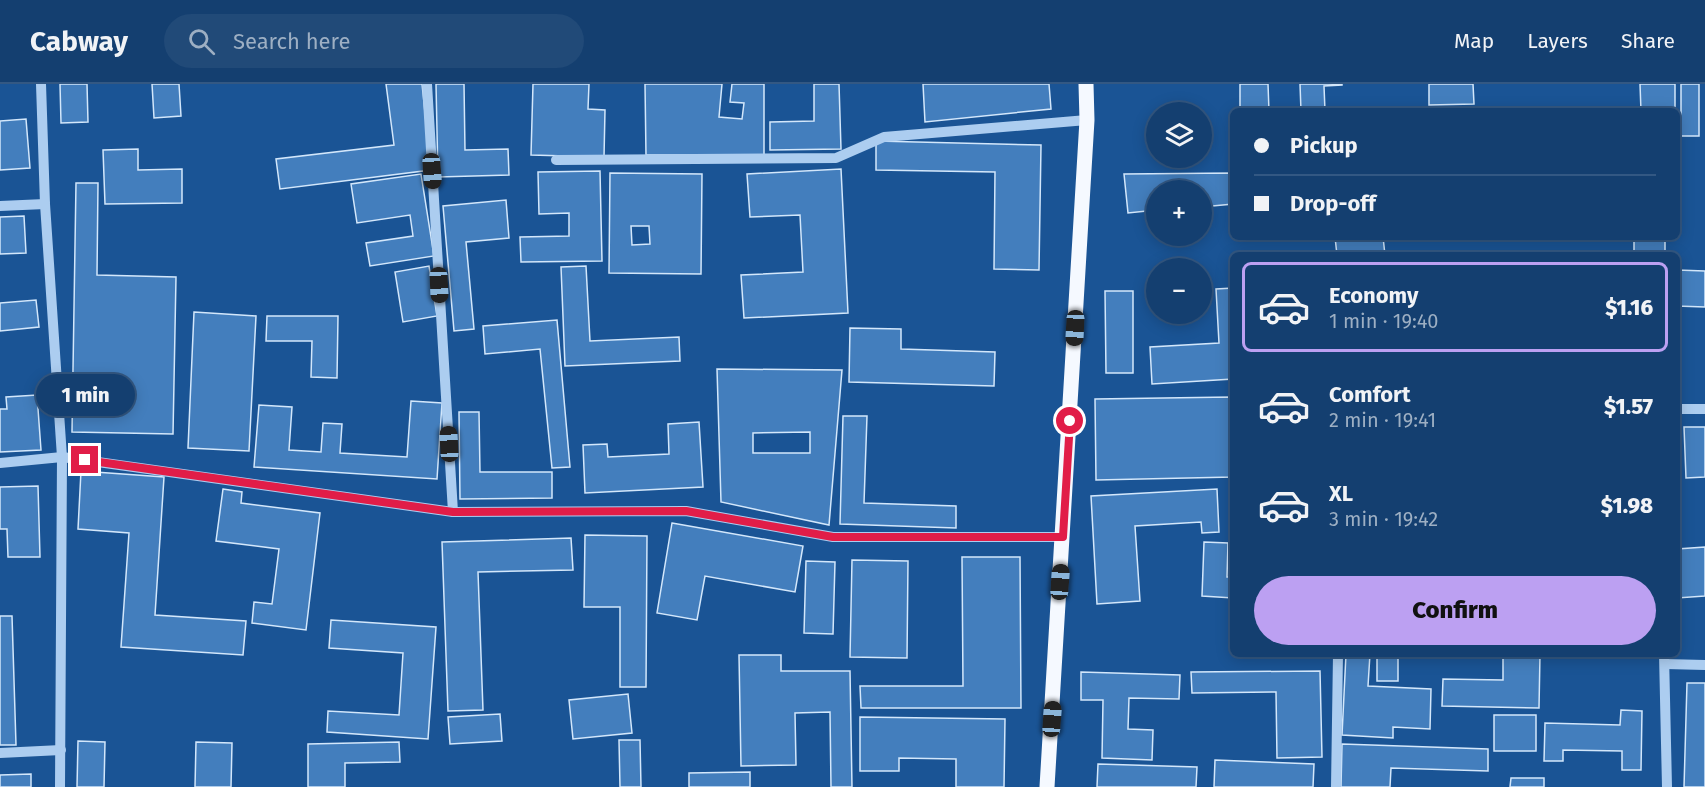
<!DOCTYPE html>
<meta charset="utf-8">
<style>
:root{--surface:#143f70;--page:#214a78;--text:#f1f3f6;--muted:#9dafc3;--line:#335883;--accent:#bca0f2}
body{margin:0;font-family:"Fira Sans",sans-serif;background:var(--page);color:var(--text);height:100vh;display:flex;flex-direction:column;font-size:22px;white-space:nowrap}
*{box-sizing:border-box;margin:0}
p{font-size:20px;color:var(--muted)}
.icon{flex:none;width:33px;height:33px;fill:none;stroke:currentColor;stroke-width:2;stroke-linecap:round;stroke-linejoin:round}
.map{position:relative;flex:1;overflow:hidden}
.panel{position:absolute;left:1230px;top:168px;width:450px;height:405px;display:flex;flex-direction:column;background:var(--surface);border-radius:9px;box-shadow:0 3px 15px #0003,0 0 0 2px var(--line)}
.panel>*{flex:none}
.banner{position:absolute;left:1230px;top:24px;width:450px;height:132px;border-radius:9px;box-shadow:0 3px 15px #0003,0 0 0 2px var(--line);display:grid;align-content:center;height:132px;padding:0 24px;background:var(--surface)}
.tools{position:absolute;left:1146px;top:18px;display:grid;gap:12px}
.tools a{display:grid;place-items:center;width:66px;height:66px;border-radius:50%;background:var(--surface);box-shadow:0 3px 15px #0003,0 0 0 2px var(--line);font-size:30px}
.end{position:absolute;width:27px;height:27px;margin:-14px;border:8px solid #e11d48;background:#fff;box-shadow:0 0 0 3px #fff}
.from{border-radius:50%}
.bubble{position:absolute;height:42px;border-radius:21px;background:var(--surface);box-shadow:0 3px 15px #0003,0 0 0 2px var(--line);font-size:20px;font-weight:800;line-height:42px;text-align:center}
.car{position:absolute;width:18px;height:36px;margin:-18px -9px;border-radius:8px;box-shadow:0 0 4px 2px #0007;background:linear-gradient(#222 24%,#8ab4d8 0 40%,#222 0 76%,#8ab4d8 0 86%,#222 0)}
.banner b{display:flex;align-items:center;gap:21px;height:57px;font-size:22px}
.banner b+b{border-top:2px solid var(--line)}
.banner i{width:15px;height:15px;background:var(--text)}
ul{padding:10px 0 0;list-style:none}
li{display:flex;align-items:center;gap:18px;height:90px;margin:0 12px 9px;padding:0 12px;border:3px solid transparent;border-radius:9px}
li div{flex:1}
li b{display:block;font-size:22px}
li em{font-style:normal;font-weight:800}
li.active{border-color:var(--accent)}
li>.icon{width:54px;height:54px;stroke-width:1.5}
.action{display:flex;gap:12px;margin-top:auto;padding:12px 24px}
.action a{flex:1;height:69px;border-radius:36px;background:var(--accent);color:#111;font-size:24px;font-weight:800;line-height:69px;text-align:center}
header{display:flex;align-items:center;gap:36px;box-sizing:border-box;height:84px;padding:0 30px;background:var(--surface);border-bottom:2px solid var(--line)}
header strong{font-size:28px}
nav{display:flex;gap:33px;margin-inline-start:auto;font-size:21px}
.search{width:420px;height:54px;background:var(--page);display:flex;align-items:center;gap:15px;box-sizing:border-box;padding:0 21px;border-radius:33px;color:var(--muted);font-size:22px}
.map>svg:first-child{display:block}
</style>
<header>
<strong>Cabway</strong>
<div class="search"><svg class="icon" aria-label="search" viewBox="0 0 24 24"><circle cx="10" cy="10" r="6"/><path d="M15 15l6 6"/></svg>Search here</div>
<nav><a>Map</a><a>Layers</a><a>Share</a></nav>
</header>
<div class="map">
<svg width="1705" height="703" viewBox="0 0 1705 703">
<rect width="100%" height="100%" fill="#1a5495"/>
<g fill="#437ebd" stroke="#d3e7fb" stroke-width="1.5" fill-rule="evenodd">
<path d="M60,0h27l1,38 -27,1z"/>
<path d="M152,0h27l2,32 -27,2z"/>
<path d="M386,0h36l9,86 -151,19 -4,-30 118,-14z"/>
<path d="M436,0h28l1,66 43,-1 1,26 -71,2z"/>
<path d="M533,0h56l-1,25 17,1 -1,47 -73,-2z"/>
<path d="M645,0h77l-3,33 23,2 2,-16 -14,-1 2,-18h32v71h-118z"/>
<path d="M814,0h25l2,65 -71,1v-28l44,-1z"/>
<path d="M923,0h126l2,25 -126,13z"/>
<path d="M1240,0h28l1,27h-29z"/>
<path d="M1300,0h42v1l-18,1 1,25h-24z"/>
<path d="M1429,0h44l1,20 -45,1z"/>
<path d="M1640,0h35v27h-34z"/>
<rect x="1681" y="0" width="18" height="52"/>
<path d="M26,35l4,49 -30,2v-49z"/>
<path d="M876,57l165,4 -2,125 -45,-1 1,-97 -119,-2z"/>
<path d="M138,65v21l44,-1v34l-77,1 -2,-54z"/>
<path d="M841,85l7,144 -104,5 -3,-43 62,-3 -3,-57 -50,2 -3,-43z"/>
<path d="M600,87l2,90 -81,1 -1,-25 49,-1v-23l-30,1 -1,-42z"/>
<path d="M610,89l92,1 -1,100 -92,-1zM631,142h18l1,18 -18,1z"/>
<path d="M1233,89v31l-31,3v-17h-46v20l-28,3 -4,-39z"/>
<path d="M421,90l13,82 -64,10 -4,-23 47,-7 -3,-21 -53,8 -6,-39z"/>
<path d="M76,99h22l-1,92 79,2 -3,157 -101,-2z"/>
<path d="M506,116l3,38 -43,4 8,87 -20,2 -11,-125z"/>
<path d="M24,132l2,37 -26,1v-37z"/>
<path d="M1335,153h48l2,18h-48z"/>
<rect x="1634" y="153" width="31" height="18"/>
<path d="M429,182l8,50 -34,6 -8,-50z"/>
<path d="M586,182l4,75 89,-4 1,24 -115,5 -4,-99z"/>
<path d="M1677,186l28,1v36l-28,-1z"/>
<path d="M1233,204v91l-81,5 -2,-37 69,-4 -3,-54z"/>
<path d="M1105,207h28v82h-27z"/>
<path d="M36,216l3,27 -39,4v-28z"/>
<path d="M194,228l62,4 -7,135 -61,-3z"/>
<path d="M267,232h71l-1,62 -26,-1 1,-36h-46z"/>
<path d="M557,236l13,147 -18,1 -12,-119 -55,5 -2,-28z"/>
<path d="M850,244l51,1v20l94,3 -1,34 -145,-4z"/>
<path d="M717,285l125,1 -13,155 -108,-23zM810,348v21h-57v-20z"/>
<path d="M37,311l4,55 -41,2v-43h7l-1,-12z"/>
<path d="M1231,313l2,80 -137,3 -1,-81z"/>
<path d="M411,317l31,2 -5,76 -183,-12 5,-62 33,2 -3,43 32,2 2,-29 19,1 -2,29 67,4z"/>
<path d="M459,328h20l1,60h72v26l-92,1z"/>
<path d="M843,332h24l-3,87 92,3v22l-116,-4z"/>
<path d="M699,338l4,65 -118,6 -2,-48 24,-1 1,13 61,-3 -1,-30z"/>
<path d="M1684,343h21v50l-19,1z"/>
<path d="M81,387l83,6 -9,138 91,6 -3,34 -122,-8 8,-114 -51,-4z"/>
<path d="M38,402l2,71h-32l-1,-28h-7v-42z"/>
<path d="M223,405l19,3 -1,11 79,10 -14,117 -54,-7 2,-21 18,2 7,-55 -63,-8z"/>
<path d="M1217,405l2,43 -17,1 -1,-11 -66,4 5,75 -43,3 -6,-108z"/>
<path d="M672,439l131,23 -8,46 -90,-16 -8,44 -40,-7z"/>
<path d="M585,451l62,1 -1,151h-26v-80h-36z"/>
<path d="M571,454l2,32 -95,2 5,138 -35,1 -6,-169z"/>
<path d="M1204,458l24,1 -1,34h6v21l-31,-2z"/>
<path d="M1705,463v49l-28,2v-49z"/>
<path d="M962,473h58l1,151h-160l-1,-22h103z"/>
<path d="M852,476l56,1 -1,97 -57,-1z"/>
<path d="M806,477l29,1 -2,72 -29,-1z"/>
<path d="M0,532h12l4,129h-16z"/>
<path d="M331,536l105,7 -8,112 -101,-7 1,-21 71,4 4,-62 -74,-5z"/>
<path d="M1346,570h24l-2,32 63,3 -1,40 -37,-2v11l-51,-3z"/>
<rect x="1377" y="570" width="21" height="27"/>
<path d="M1503,570h37l-1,54 -97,-2 1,-27 60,1z"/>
<path d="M739,571h42v16h69l2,116h-21l-1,-75 -35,1 1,52 -55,1z"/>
<path d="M1320,587l2,86 -45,1 -1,-66 -84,1 -1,-21z"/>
<path d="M1081,588l99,3 -1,24 -50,-1 -1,31 25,1 -1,30 -50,-2 1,-58h-22z"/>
<path d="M1687,599h18v104h-21z"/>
<path d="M628,610l4,39 -59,6 -4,-39z"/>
<path d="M1621,626l21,1 -1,59h-19v-19l-59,-1v11h-19l1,-38 75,2z"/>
<path d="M500,630l2,27 -52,3 -2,-27z"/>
<rect x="1494" y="631" width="42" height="36"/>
<path d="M860,633l145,2 -1,68h-48v-28l-57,-1v13h-39z"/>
<path d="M619,656h21l1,47h-21z"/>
<path d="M78,657l27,1 -1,45h-27z"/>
<path d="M196,658l36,1 -1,44h-36z"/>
<path d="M399,658l1,20 -55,1v24h-37v-43z"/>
<path d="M1342,660l146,5v22l-97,-3 -1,19h-49z"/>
<path d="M1215,676l99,4 -1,23h-99z"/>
<path d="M1098,680l99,3 -1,20h-99z"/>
<path d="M750,688v15h-61v-14z"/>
<path d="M31,690v13h-31v-12z"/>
<path d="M1511,694h33v9h-34z"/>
</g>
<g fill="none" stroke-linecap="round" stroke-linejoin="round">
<g stroke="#accdf0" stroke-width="10">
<path d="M41,0l4,120 17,253 -2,330"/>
<path d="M427,0l26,428"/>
<path d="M556,76l280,-2 48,-21 203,-17"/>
<path d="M0,122l45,-2"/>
<path d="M1677,325h28"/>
<path d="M0,379l62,-6 391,55 233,-1 147,26h230"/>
<path d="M1664,570l3,133"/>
<path d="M1665,580l40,1"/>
<path d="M0,669l61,-3"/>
<path d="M1336,703l2,-133"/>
</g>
<path stroke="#f5f9ff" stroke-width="15" d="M1047,703l40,-667 -1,-36"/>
</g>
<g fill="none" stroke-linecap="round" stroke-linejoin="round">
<path stroke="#e11d48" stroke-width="8" d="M85,376l368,52 233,-1 147,26h230l7,-116"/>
</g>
</svg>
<div class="tools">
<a><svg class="icon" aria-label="layers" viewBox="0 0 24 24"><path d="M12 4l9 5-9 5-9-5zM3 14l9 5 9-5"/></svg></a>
<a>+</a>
<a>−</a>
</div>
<i class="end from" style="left:1070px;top:337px"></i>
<i class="end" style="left:85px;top:376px"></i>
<div class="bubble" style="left:36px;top:290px;width:99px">1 min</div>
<i class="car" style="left:432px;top:87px;rotate:176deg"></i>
<i class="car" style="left:439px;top:201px;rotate:177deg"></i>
<i class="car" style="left:1075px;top:244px;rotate:183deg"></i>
<i class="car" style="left:449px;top:360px;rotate:357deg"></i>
<i class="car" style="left:1060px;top:498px;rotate:4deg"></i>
<i class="car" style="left:1052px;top:635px;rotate:4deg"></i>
<div class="banner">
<b><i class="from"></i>Pickup</b>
<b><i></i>Drop-off</b>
</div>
<section class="panel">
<ul>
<li class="active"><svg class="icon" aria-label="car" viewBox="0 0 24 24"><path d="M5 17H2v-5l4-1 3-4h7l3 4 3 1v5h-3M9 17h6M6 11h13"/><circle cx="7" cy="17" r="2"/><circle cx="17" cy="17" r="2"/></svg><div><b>Economy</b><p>1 min · 19:40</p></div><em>$1.16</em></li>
<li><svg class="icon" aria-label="car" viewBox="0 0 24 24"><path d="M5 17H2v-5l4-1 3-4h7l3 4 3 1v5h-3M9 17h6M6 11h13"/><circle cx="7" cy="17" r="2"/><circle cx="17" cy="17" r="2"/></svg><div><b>Comfort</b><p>2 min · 19:41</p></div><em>$1.57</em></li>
<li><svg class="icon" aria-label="car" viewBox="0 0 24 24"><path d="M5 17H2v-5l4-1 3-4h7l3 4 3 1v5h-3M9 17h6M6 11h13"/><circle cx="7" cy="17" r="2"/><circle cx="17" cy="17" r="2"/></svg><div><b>XL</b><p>3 min · 19:42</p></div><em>$1.98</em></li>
</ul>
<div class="action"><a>Confirm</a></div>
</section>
</div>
